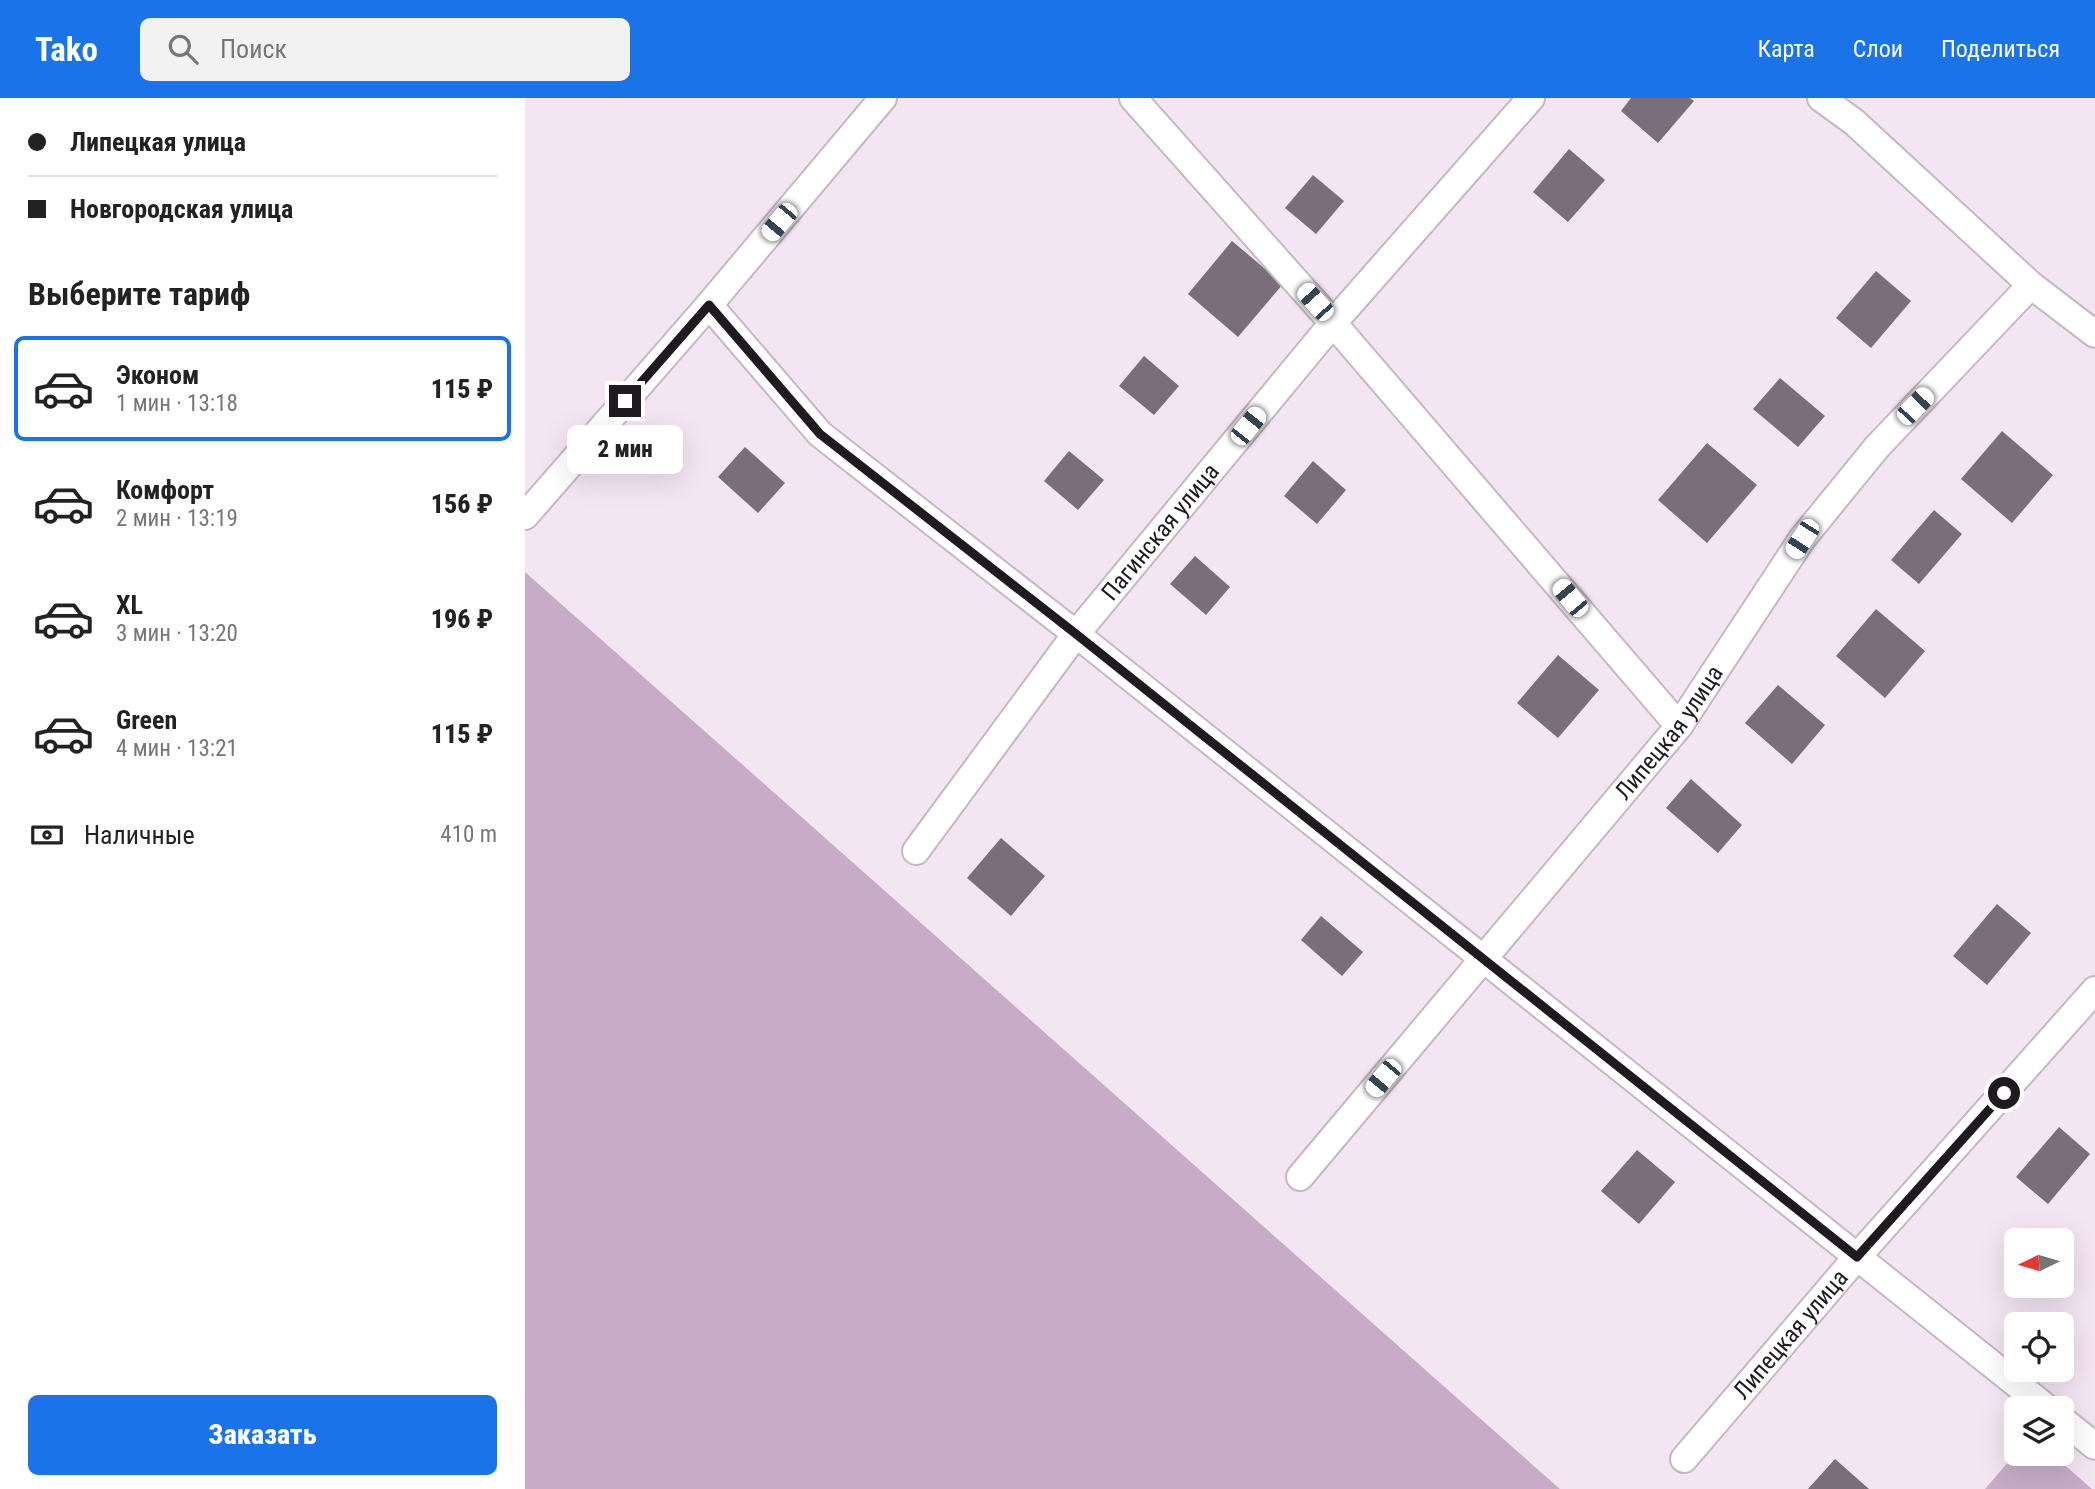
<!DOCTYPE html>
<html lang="ru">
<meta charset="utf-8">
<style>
:root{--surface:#fff;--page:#f2f2f2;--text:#222;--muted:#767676;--line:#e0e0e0;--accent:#1a73e8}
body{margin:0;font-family:"Roboto Condensed",sans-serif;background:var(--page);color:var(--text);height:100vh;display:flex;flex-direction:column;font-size:26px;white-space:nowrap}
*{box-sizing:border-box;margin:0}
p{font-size:23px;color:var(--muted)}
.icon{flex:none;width:38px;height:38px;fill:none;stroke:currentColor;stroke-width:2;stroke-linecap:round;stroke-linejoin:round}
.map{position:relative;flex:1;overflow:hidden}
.drawer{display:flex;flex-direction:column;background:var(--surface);width:525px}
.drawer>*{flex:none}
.top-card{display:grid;align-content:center;height:154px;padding:0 28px;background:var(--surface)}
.needle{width:46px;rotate:265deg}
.buttons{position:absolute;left:1479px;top:1130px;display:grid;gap:14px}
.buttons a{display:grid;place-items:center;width:70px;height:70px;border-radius:10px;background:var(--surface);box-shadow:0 7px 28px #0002;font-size:35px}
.end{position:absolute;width:32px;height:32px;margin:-16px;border:9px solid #1f1a1f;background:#fff;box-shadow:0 0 0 4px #fff}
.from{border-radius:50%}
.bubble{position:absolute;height:49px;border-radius:10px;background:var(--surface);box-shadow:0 7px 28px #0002;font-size:23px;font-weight:800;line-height:49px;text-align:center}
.car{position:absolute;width:21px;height:42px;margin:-21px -10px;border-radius:9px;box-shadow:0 0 5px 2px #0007;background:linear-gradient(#fff 24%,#345 0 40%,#fff 0 76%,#345 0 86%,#fff 0)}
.top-card b{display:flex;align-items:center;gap:24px;height:66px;font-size:26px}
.top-card b+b{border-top:2px solid var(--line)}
.top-card i{width:18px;height:18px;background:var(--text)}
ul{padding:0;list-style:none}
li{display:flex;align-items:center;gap:21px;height:105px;margin:0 14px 10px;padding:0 14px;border:4px solid transparent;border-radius:10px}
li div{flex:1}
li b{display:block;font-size:26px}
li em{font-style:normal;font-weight:800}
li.current{border-color:var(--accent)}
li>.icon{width:63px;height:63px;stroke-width:1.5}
h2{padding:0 28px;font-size:32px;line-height:84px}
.pay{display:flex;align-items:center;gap:18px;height:77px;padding:0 28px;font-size:26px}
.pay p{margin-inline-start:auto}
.primary-button{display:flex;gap:14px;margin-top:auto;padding:14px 28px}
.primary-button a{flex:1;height:80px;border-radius:10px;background:var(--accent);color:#fff;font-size:28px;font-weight:800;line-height:80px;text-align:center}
header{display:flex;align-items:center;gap:42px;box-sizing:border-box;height:98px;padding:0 35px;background:var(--accent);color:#fff}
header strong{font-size:33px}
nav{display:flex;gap:38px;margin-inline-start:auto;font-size:24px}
.search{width:490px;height:63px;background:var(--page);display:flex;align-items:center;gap:18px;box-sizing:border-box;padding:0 24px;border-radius:10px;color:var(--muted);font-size:26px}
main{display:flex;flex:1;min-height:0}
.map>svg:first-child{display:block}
</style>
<header>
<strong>Tako</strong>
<div class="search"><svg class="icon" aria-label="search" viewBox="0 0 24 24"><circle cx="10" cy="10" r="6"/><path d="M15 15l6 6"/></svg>Поиск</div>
<nav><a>Карта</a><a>Слои</a><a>Поделиться</a></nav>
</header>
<main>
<section class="drawer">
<div class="top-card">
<b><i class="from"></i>Липецкая улица</b>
<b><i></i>Новгородская улица</b>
</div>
<h2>Выберите тариф</h2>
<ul>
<li class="current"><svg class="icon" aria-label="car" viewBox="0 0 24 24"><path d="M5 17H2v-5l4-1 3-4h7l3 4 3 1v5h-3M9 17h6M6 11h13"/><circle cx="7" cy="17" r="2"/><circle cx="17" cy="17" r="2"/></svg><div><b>Эконом</b><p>1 мин · 13:18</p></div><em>115 ₽</em></li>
<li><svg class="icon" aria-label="car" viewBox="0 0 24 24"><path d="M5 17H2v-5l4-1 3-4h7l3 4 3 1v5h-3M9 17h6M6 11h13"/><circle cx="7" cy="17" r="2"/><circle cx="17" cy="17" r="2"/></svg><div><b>Комфорт</b><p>2 мин · 13:19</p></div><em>156 ₽</em></li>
<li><svg class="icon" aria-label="car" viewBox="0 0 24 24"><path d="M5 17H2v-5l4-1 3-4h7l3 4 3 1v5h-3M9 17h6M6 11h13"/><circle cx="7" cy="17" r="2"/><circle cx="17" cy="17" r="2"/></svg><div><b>XL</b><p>3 мин · 13:20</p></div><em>196 ₽</em></li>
<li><svg class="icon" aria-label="car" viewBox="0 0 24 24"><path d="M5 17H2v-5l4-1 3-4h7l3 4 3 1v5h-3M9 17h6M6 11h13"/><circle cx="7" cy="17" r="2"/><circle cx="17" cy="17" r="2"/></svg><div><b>Green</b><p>4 мин · 13:21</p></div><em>115 ₽</em></li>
</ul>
<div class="pay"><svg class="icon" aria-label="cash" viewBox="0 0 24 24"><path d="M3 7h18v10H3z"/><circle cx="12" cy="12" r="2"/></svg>Наличные<p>410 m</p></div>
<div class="primary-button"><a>Заказать</a></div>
</section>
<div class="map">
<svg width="1570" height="1391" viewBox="0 0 1570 1391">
<rect width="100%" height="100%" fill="#f3e5f2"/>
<g fill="#c8acc7">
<path d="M0,474l958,849 77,68h-1035z"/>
<path d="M1491,1355l36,1 40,35h-107z"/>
</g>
<g fill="#796e79">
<path d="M1106,0h59l4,3 -36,42 -37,-32z"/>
<path d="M1044,51l36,31 -37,42 -35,-30z"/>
<path d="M788,77l31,26 -28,33 -31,-26z"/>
<path d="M707,143l51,43 -45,53 -50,-43z"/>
<path d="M1351,173l35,30 -40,47 -35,-30z"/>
<path d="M619,258l35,30 -25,29 -35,-29z"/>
<path d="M1255,280l45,38 -27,31 -45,-38z"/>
<path d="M1477,333l51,44 -41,48 -51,-44z"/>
<path d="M1182,345l50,42 -50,58 -49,-43z"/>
<path d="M220,349l40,36 -27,30 -40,-36z"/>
<path d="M544,353l35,29 -26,30 -34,-29z"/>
<path d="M788,363l33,29 -29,34 -33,-28z"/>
<path d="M1409,412l28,24 -43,50 -28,-24z"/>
<path d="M670,458l35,31 -24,28 -36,-31z"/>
<path d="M1351,511l49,42 -40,47 -49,-42z"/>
<path d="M1033,557l41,35 -41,48 -41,-35z"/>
<path d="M1253,587l47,40 -33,39 -47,-41z"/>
<path d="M1166,681l51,46 -24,28 -52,-45z"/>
<path d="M476,740l44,38 -34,40 -44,-38z"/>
<path d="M1472,806l34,29 -44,52 -34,-29z"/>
<path d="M796,818l42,36 -21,24 -41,-36z"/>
<path d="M1534,1029l31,27 -42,50 -32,-27z"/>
<path d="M1112,1052l38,32 -36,42 -38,-33z"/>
<path d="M1310,1361l34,30h-61z"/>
</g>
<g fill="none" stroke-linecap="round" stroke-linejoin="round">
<g stroke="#c5b8c4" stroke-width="30">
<g id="street">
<path d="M608,0l200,225 346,403"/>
<path d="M1296,0l33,24 177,163 64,49"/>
<path d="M184,207l111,129 256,200 972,775"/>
<path d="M0,418l184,-211 174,-207"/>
<path id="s1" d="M391,753l160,-217 257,-311 198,-225"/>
<path id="s2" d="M775,1079l379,-451 123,-187 75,-92 154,-162"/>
<path d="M1536,1321l34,27"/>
<path id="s3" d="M1159,1361l173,-202 238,-267"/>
</g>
</g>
<use href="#street" stroke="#fff" stroke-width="26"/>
</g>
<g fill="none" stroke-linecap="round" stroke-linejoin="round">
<path stroke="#1f1a1f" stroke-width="9" d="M100,303l84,-96 111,129 256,200 781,623 147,-164"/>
</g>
<g text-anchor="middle" stroke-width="6" stroke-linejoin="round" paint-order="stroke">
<g font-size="24" fill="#1f1a1f" stroke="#f3e5f2">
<text dy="8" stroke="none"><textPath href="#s1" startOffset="402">Пагинская улица</textPath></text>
<text dy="8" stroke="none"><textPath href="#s2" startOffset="578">Липецкая улица</textPath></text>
<text dy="8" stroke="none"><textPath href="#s3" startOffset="164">Липецкая улица</textPath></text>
</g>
</g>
</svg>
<div class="buttons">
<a><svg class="needle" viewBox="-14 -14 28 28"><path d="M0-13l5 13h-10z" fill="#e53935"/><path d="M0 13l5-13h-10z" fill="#767676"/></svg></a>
<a><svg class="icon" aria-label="locate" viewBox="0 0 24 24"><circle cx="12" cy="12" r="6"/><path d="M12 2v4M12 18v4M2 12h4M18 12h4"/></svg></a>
<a><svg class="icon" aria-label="layers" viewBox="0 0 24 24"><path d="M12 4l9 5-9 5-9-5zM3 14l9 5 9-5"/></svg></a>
</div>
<i class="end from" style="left:1479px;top:995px"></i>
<i class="end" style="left:100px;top:303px"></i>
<div class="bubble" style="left:42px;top:327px;width:116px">2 мин</div>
<i class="car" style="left:254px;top:124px;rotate:220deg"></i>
<i class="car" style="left:790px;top:204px;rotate:318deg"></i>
<i class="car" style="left:1390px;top:308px;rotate:44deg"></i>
<i class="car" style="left:723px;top:328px;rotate:39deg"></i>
<i class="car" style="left:1277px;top:441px;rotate:213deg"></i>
<i class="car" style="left:1045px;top:500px;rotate:320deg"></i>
<i class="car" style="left:858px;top:980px;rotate:220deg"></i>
</div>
</main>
